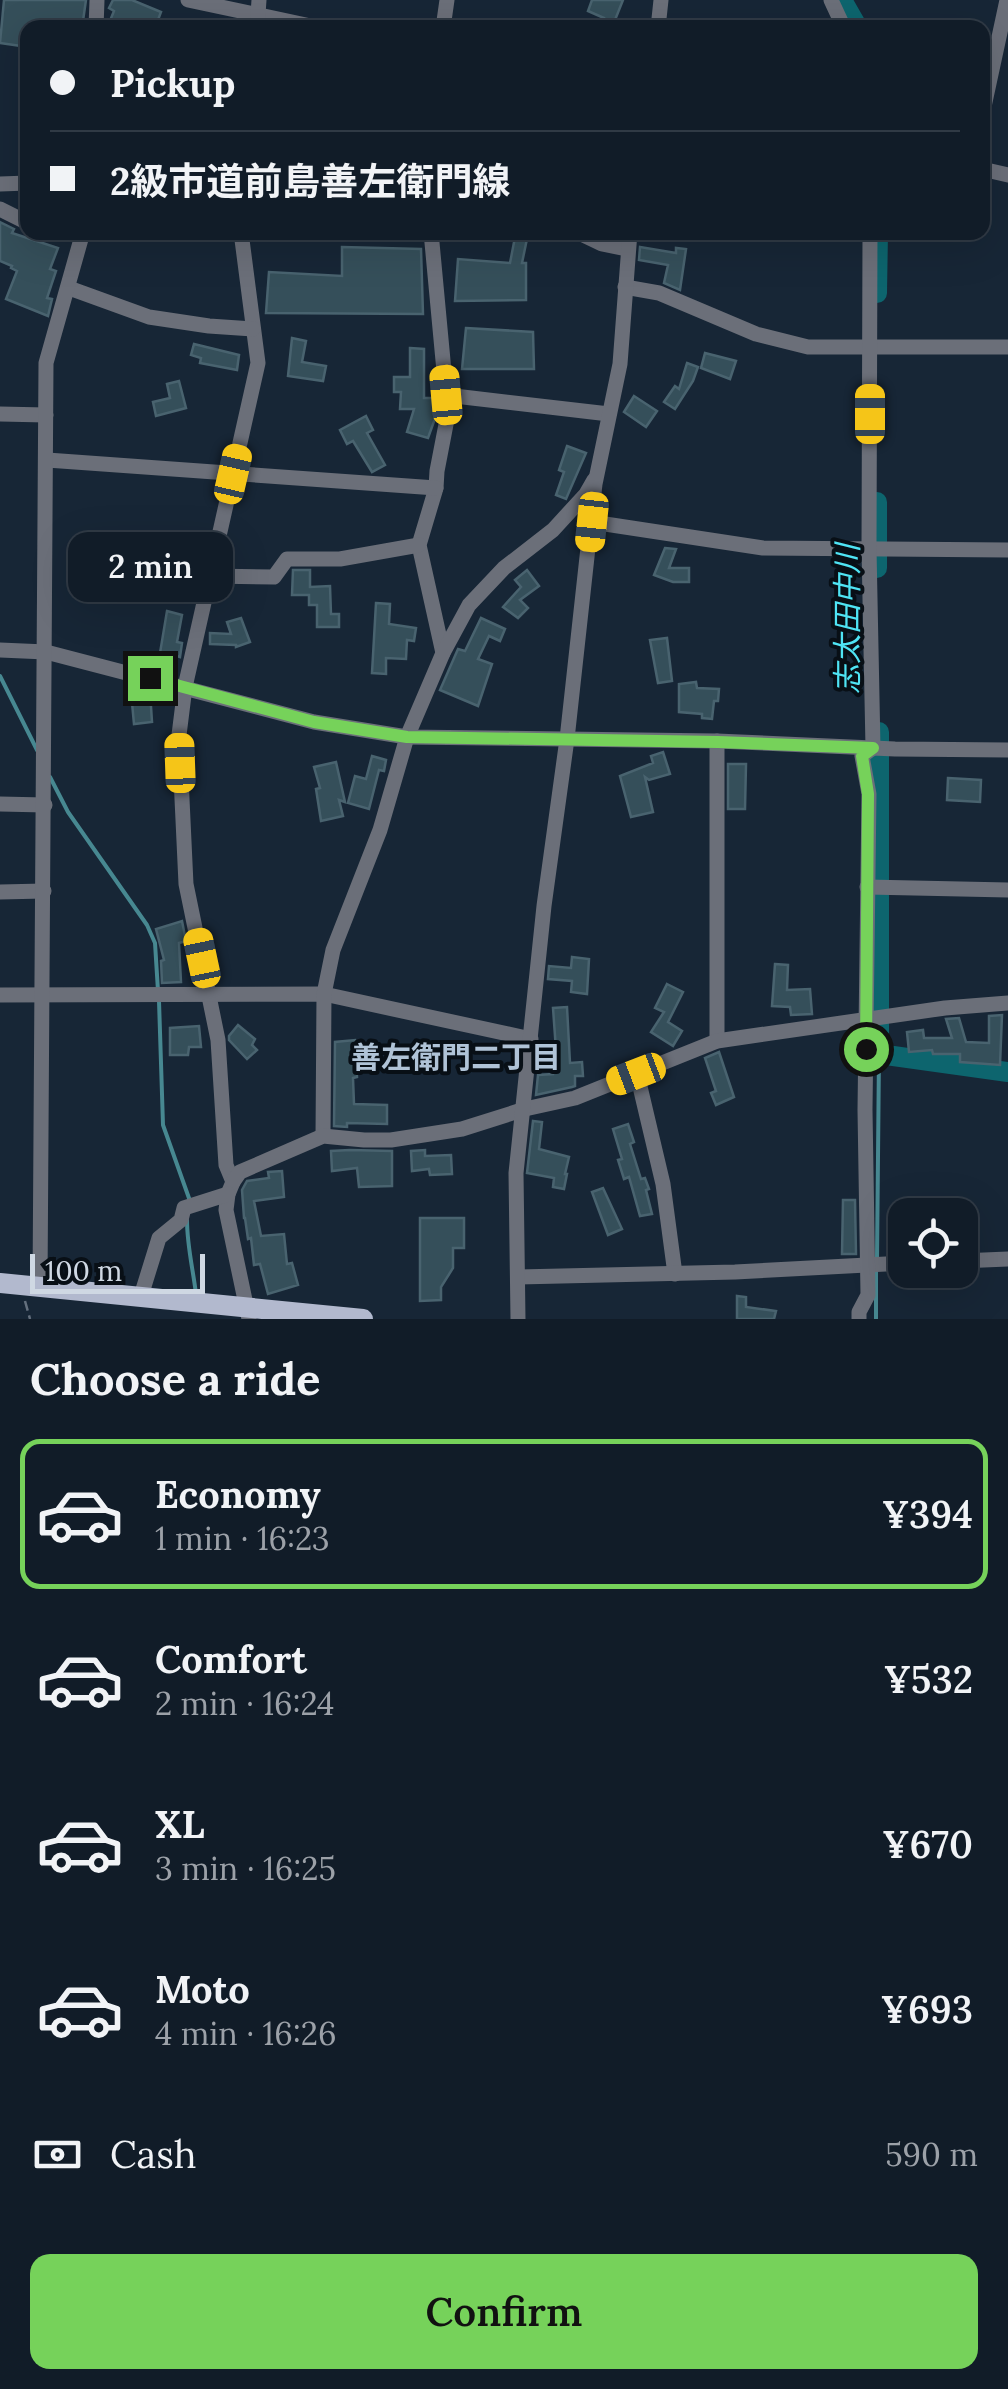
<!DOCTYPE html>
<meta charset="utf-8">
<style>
:root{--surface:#111c28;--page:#1e2934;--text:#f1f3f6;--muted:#9ca1a8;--line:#303a45;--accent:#76d25a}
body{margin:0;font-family:Lora,"Noto Sans JP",serif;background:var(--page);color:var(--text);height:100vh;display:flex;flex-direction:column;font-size:38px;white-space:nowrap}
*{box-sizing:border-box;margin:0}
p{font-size:32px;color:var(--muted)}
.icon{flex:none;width:55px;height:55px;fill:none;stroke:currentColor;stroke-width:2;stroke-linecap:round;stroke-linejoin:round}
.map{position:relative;height:1319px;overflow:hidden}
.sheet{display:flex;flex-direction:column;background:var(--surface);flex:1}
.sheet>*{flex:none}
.top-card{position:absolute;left:20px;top:20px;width:970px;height:220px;border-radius:20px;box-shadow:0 10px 40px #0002,0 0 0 2px var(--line);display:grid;align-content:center;height:220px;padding:0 30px;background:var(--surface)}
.controls{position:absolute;left:888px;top:1198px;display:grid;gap:20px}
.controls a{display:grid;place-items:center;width:90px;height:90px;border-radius:20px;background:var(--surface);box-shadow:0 10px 40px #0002,0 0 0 2px var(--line);font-size:50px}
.scale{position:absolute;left:30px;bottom:25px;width:175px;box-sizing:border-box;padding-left:10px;border:5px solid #cfd8e3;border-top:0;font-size:28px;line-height:35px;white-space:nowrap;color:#cfd8e3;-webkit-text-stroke:8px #080f16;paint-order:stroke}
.end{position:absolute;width:45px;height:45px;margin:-22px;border:12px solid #76d25a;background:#111;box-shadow:0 0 0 5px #111}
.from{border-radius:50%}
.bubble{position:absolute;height:70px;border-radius:20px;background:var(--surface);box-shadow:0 10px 40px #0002,0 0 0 2px var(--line);font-size:32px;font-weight:600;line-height:70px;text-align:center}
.car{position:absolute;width:30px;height:60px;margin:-30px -15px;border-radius:12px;box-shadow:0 0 8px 2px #0007;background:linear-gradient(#f5c518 24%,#345 0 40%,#f5c518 0 76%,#345 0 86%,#f5c518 0)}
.top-card b{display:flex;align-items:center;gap:35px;height:95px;font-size:38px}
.top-card b+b{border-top:2px solid var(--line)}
.top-card i{width:25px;height:25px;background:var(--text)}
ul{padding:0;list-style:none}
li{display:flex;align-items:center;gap:30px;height:150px;margin:0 20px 15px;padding:0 10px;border:5px solid transparent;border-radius:20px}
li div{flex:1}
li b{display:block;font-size:38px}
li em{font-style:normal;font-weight:600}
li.on{border-color:var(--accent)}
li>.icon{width:90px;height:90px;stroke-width:1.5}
h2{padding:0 30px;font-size:45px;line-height:120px}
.pay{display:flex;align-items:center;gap:25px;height:110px;padding:0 30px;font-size:38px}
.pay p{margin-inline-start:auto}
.primary-button{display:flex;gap:20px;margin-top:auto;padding:20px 30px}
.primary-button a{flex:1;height:115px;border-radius:20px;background:var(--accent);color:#111;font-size:40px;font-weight:600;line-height:115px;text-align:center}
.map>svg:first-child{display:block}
</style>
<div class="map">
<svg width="1008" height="1319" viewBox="0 0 1008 1319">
<rect width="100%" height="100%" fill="#172636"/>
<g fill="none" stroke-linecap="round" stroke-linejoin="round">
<g stroke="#478891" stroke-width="4">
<path d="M0,676l37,74"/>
<path d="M50,777l18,35 79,113 8,18 3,48"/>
<path d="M159,1001l4,124 27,76"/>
<path d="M187,1220c0,26 6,49 9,74"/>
<path d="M877,1259l2,-205"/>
<path d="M876,1319v-50"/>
</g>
<g stroke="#0d656e" stroke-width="20">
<path d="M842,0l16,28"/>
<path d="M877,293l1,-61"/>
<path d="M877,502v66"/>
<path d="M879,732v322l129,18"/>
</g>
</g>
<g fill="#354f5a" stroke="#49636f" stroke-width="2.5">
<path d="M4,0h82l-4,28h-54v19l-28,-4z"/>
<path d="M113,0h19l29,12 -6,16h-48l7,-17 -5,-3z"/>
<path d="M592,0h31l-8,20 16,6v2h-30l3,-10 -16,-7z"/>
<path d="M0,222l14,7 -2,4 46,15 -8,21 6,2 -9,27 5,1 -4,17 -42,-17 11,-28 -6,-3 1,-2 -12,-5z"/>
<path d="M516,232l12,2 -6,29h4v37l-71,1 3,-42 52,4z"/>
<path d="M342,247l79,2 2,65 -157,-1 3,-41 73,4z"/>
<path d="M640,247l36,6v-5l10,1 -6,41 -16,-7 4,-18 -29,-5z"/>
<path d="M466,328l67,4 1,37h-72z"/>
<path d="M292,338l14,3 -4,21 24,4 -3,15 -35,-5z"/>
<path d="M194,344l45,11 -2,15 -37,-7 1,-5 -10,-3z"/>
<path d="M410,348l14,1v49h11l2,15 -9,25 -21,-6 7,-23h-14l1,-17h-7v-15h16z"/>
<path d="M705,353l31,8 -6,18 -29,-11z"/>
<path d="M687,363l11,4 -5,14 -18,28 -11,-7 11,-16 4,3z"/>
<path d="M179,381l7,27 -30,8 -3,-14 17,-4 -3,-14z"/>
<path d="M634,396l23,15 -11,16 -22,-15z"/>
<path d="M366,416l7,14 -6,3 18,32 -13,7 -19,-31 -6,3 -7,-14z"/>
<path d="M567,446l19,7 -20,46 -10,-4 8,-23 -5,-2z"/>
<path d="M665,548l11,1 -7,19h20v14h-16l-19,-7z"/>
<path d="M293,570h17v17l20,-1 1,28h8v13h-22v-22h-8v-10h-17z"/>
<path d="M527,570l12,16 -19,14 8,8 -10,10 -15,-11 18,-20 -6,-7z"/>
<path d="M376,603l14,1 -1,20 27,4 -2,13 -7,-1 -1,19 -20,-1v16l-14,-1z"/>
<path d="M167,611l15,4 -5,27 5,1 -2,14 -3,-1 -2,18 -15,-4v-17z"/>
<path d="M241,618l9,24 -14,5v-2l-26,-1v-11l21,1 -4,-12z"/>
<path d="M481,618l24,11 -5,12 -11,-5 -11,23 14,5 -14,42 -38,-16 18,-41 7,2z"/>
<path d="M667,638l5,43 -14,2 -8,-43z"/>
<path d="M696,682l1,6 22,1 -1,12h-4l-2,18 -10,-1v-4l-23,-2v-28z"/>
<path d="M150,691l2,31 -18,2 -3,-32z"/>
<path d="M663,752l7,22 -21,6 -4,-3 8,35 -22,5 -11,-41 33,-13 -2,-7z"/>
<path d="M372,756l14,4 -2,11 -5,-1 -10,39 -21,-6 7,-27 11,3z"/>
<path d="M336,762l9,40 -6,-2 4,16 -22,5 -5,-32 4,-1 -6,-21z"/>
<path d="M728,764h18l-1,45h-17z"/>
<path d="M948,778l33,2 -1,22 -33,-2z"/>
<path d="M182,921l4,20 -7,2 2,39 -19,1 -1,-22 3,-1 -8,-31z"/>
<path d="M572,957l17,2 -2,35 -16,-2 1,-11 -24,-2 1,-13 22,2z"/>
<path d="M775,964l13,1 -1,25 23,-1 2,25 -21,1 -1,-8 -18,-1z"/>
<path d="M667,984l16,8 -15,30 14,9 -9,15 -22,-14 13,-20 -9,-4z"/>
<path d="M567,1007l3,56 12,-1 1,14h-8v10l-3,1 -36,8 2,-20 15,-1v-10h4l-4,-56z"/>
<path d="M1002,1015l-2,50 -40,-3v-8h-27l-1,-4 -23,2 -2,-20 16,-2 1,8h28l-6,-19 13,-1 7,24 23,1v-27z"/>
<path d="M238,1025l17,14 -3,6 5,5 -10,9 -18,-19v-4z"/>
<path d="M199,1026l2,21h-12l-1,8h-18v-27z"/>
<path d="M355,1040l2,37 -4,1 1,26 33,1v19l-40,-1v4l-13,-1 1,-84z"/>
<path d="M719,1052l15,45 -18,8 -5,-12 5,-2 -11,-33z"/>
<path d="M533,1121l9,1 -3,27 30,8 -4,17h2l-3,15 -11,-2 1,-9 -27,-5z"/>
<path d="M628,1124l6,18 -4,2 11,35 4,-1 4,11 -3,1 6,24 -12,2 -11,-39 -5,2 -6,-19 4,-1 -9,-30z"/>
<path d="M350,1150l42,1v35l-33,1 -2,-19 -25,3 -1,-20z"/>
<path d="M425,1150v6l26,-1 1,19 -22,1 -1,-6 -17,2 -1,-20z"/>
<path d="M282,1171l2,26 -30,4 7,35 23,-2 3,30 5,-1 6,22 -30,9 -8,-30 -6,1 -3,-27 -3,1 -3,-21h-1l-2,-28 5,-9 22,-3 -1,-6z"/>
<path d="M603,1188l19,41 -14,6 -16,-43z"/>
<path d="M843,1200h12l1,54h-14z"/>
<path d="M420,1218h44v30h-11v20l-12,19v13l-21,1z"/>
<path d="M737,1296l9,1v10l30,4 -2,8h-37z"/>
</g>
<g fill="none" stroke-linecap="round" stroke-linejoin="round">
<path stroke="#64707e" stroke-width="2.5" stroke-dasharray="10 5" stroke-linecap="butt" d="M25,1301l5,18"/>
<g stroke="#6b6f79" stroke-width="15">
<path d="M188,0l132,28"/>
<path d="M831,0l13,28"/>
<path d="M96,28l1,-28"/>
<path d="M257,28l2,-28"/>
<path d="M443,28l4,-28"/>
<path d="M658,28l3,-28"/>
<path d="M982,116l25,-116"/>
<path d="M982,169l26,6"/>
<path d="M0,184l28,-1"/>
<path d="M0,209l28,14"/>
<path d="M241,232l17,131 -73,324 -6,48 7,149 32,156 8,125 7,17 -5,12 -2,16 23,109"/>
<path d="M431,232l17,182 -11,57 -1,17 -17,57 24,108"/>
<path d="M577,232l25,12 25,5"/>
<path d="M625,287l34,6 97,41 52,13h200"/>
<path d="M69,288l80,29 60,9 44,3"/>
<path d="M446,395l163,19"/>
<path d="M0,414l46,1"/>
<path d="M47,460l389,28"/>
<path d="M592,522l171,26 245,2"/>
<path d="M210,576l64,1 13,-18h53l79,-14"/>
<path d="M0,650l46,2 268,70 93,15 310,4 178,8 113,1"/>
<path d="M717,741v300"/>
<path d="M0,804l45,1"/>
<path d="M867,887l141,3"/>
<path d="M0,892l44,-1"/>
<path d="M0,995l324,-1 207,45"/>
<path d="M637,1074l26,110 12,90"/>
<path d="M323,1136l1,-142 9,-44 47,-120 27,-93 36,-84 26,-48 35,-37 49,-38 33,-36 8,-14"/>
<path d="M233,1182l7,-10 83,-36 41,4h27l71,-11 63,-20 50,-11 142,-57 228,-33 63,-5"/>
<path d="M960,1261l48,-2"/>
<path d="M518,1277l217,-5 170,-9"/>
<path d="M40,1287l6,-924 37,-131"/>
<path d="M141,1296l18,-58 22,-18 3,-12 44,-14"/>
<path d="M518,1319l-2,-146 28,-267 23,-167 28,-255 25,-120 10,-132"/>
<path d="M859,1319v-7l9,-17 -3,-185 4,-316 -7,-38 11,-8 -4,-199 1,-317"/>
</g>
<path stroke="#b2b9ce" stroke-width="20" d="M0,1283l363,36"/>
</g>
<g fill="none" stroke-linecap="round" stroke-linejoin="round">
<path stroke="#76d25a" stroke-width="12" d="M150,678l164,44 93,15 311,5 155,6 -11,8 6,38 -2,255"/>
</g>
<g text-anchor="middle" stroke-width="8" stroke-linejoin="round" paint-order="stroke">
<g font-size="30" font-style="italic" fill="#4fe4f4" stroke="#080f16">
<text transform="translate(848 619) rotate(-90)" y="10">志太田中川</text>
</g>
<g font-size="30" font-weight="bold" fill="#b0c3d7" stroke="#080f16">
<text x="456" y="1068">善左衛門二丁目</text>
</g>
</g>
</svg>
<div class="controls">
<a><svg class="icon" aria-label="locate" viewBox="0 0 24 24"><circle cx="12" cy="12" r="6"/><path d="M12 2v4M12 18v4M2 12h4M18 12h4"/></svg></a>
</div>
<div class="scale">100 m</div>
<i class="end from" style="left:866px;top:1049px"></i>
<i class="end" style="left:150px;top:678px"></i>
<div class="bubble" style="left:68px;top:532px;width:165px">2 min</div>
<i class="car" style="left:446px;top:395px;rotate:355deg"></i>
<i class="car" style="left:870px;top:414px;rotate:0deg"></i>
<i class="car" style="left:233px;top:474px;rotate:13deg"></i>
<i class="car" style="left:592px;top:522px;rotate:186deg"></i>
<i class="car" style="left:180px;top:763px;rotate:358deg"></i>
<i class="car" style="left:202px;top:958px;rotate:348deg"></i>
<i class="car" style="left:636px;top:1074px;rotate:249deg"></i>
<div class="top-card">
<b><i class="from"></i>Pickup</b>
<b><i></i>2級市道前島善左衛門線</b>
</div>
</div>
<section class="sheet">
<h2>Choose a ride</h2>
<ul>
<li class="on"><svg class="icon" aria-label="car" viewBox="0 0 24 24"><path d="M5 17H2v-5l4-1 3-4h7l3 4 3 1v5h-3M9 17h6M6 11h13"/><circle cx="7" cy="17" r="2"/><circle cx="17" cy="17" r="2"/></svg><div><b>Economy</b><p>1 min · 16:23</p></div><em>¥394</em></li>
<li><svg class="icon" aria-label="car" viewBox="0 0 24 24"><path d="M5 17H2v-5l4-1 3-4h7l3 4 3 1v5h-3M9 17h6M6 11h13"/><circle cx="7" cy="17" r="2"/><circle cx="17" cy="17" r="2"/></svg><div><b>Comfort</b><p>2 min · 16:24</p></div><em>¥532</em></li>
<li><svg class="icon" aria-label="car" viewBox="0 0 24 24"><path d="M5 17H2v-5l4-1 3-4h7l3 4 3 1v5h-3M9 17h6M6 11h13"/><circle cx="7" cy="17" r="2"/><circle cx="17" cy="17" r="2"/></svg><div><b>XL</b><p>3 min · 16:25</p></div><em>¥670</em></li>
<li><svg class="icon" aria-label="car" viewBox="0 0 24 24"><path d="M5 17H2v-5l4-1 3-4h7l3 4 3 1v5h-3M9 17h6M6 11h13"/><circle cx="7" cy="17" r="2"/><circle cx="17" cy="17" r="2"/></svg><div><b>Moto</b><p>4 min · 16:26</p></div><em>¥693</em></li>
</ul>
<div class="pay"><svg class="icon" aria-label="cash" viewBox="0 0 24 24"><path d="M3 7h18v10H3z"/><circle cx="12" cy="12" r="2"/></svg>Cash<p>590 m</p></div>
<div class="primary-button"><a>Confirm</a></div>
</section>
